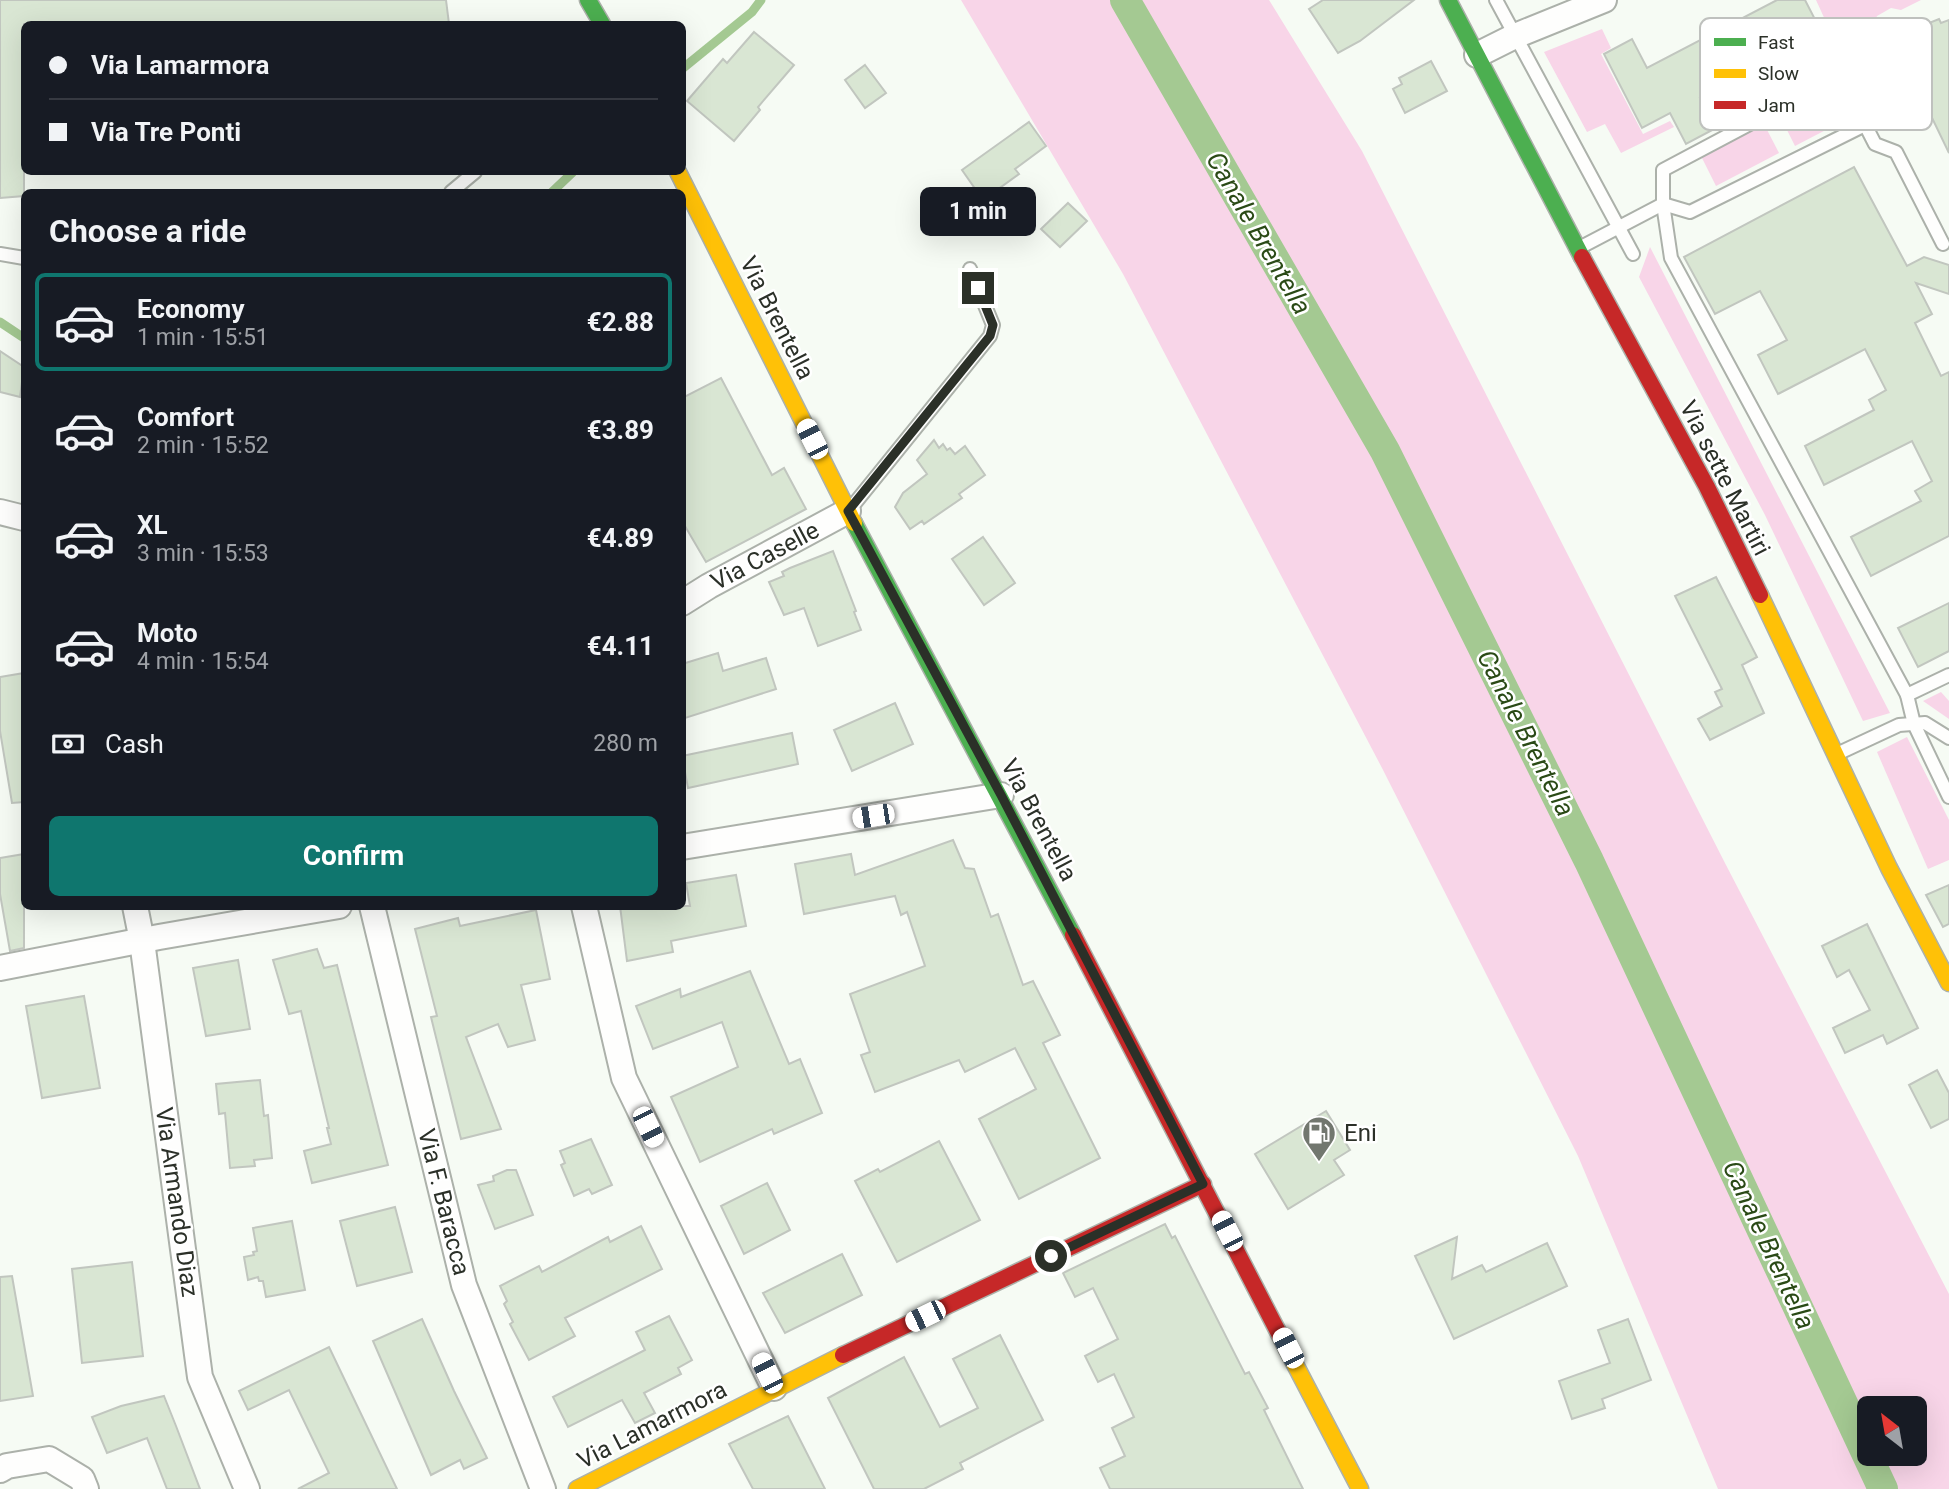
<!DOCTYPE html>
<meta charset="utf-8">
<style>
:root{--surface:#171b24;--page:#20242c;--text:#f1f3f6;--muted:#9ea1a6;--line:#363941;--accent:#0f766e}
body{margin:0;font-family:Roboto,sans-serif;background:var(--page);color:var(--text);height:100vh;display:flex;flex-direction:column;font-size:26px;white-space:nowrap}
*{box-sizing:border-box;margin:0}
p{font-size:23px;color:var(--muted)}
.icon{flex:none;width:38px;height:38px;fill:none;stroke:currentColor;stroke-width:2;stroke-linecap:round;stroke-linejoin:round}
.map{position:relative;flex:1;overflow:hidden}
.drawer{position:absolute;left:21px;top:189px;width:665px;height:721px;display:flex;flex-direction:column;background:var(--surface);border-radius:10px;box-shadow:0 7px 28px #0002}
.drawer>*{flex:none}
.banner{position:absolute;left:21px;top:21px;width:665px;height:154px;border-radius:10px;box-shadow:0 7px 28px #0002;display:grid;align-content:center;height:154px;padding:0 28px;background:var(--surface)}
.needle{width:46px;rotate:329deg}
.controls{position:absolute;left:1857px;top:1396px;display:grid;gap:14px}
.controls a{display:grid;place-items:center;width:70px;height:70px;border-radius:10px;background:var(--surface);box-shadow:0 7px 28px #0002;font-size:35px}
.end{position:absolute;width:32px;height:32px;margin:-16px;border:9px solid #2b3028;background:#fff;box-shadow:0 0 0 4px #fff}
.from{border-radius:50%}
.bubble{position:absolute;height:49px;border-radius:10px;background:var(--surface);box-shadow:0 7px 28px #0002;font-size:23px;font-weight:700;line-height:49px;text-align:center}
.car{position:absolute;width:21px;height:42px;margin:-21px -10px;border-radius:9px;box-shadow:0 0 5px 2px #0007;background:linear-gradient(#fff 24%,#345 0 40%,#fff 0 76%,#345 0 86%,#fff 0)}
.banner b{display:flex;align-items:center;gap:24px;height:66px;font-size:26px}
.banner b+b{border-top:2px solid var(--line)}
.banner i{width:18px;height:18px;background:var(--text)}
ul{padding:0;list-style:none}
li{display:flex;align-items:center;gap:21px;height:98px;margin:0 14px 10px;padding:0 14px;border:4px solid transparent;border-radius:10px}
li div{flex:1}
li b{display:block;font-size:26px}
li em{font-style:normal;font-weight:700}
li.on{border-color:var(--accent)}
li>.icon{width:63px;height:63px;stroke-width:1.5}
h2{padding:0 28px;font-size:32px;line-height:84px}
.pay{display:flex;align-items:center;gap:18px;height:77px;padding:0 28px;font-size:26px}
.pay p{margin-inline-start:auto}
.cta{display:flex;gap:14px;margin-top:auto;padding:14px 28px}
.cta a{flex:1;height:80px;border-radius:10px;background:var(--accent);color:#fff;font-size:28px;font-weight:700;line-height:80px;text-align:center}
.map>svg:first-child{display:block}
</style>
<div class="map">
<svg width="1949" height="1489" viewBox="0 0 1949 1489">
<rect width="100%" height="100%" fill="#f6fbf4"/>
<g fill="#f8d5e8" fill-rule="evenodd">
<path d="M961,0h308l93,151 364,714 223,429v195h-231l-140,-333 -196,-388 -259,-494zM1869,1409h45v45h-45z"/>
<path d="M1816,0h105l-20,10 -10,-2 -14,8 -3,7 -84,45 -5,-7 47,-26z"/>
<path d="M1602,29l9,19 -10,6 42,80 27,-13 4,6 -53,26 -16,-29 -18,8 -43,-80z"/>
<path d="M1829,92l14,29 -48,25 -15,-30z"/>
<path d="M1764,124l15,29 -63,33 -15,-30z"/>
<path d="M1650,247l240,466 -27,8 -98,-206 -126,-238z"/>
<path d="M1941,692l8,9v18l-26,-18z"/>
<path d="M1907,737l42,83v40l-21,9 -51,-117z"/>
</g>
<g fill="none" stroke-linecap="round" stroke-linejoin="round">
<g stroke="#a4c992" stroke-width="9">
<path d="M682,69l70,-57 9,-12"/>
<path d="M552,192l21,-20"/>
<path d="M0,322l24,16"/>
</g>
<path stroke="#a4c992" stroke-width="30" d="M1125,0l260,451 204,410 294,628"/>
</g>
<g fill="#d9e6d3" stroke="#c1c6bf" stroke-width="2">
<path d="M0,0h446l3,24h-425v172l-24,2z"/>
<path d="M1323,0h91l-54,41 -22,12 -29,-44z"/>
<path d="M1777,0h28l18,35 -123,63 16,30 -30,16 -16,-31 -28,15 -38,-74 28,-15 15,29z"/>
<path d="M1939,19l2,4 8,-3v133l-28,-58 -38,23 -34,-63z"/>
<path d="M754,32l40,33 -36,42 2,3 -26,31 -47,-40 36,-42 4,4z"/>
<path d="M1431,61l16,30 -42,22 -12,-24 9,-5 -3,-6z"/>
<path d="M865,65l21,28 -21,15 -20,-28z"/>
<path d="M1029,122l17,24 -31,23 4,5 -36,26 -21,-30z"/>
<path d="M1854,167l53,99 17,-9 25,8v29l-33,-11 16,31 -17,9 26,53 8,-4v164l-78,40 -20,-39 70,-36 -6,-10 17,-10 -20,-40 -88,44 -19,-39 69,-36 -5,-10 17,-10 -21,-41 -87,45 -20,-39 29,-15 -27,-49 -45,23 -31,-57z"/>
<path d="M1068,203l19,18 -27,26 -19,-18z"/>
<path d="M0,351l24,16 -4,30 -20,-5z"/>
<path d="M721,378l51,97 12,-7 22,41 -100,53 -24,-41v-123z"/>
<path d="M934,440l5,8 4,-4 4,6 3,-2 5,6 10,-8 20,29 -26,19 3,4 -38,26 -2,-3 -12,8 -15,-22 8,-14 24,-19 -10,-14z"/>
<path d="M983,537l32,46 -31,22 -32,-46z"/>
<path d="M833,551l23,60 -2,1 7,18 -43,16 -14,-38 -20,7 -15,-33 15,-6 -2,-4 8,-4z"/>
<path d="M1716,577l41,80 -15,8 22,48 -54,27 -12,-21 24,-13 -7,-14 7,-3 -47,-93z"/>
<path d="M1949,603v48l-31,16 -20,-39z"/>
<path d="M718,653l5,18 43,-13 10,31 -94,30v-55z"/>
<path d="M24,673v129l-12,1 -12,-72v-54z"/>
<path d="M895,703l18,41 -61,27 -18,-41z"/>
<path d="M792,733l6,31 -110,24 -6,-32z"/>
<path d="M953,840l12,28 9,1 17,48 7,-3 25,71 10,-4 27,54 -17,8 57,115 -81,41 -40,-80 57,-30 -21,-41 -50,24 -6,-12 -84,32 -14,-37 9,-3 -20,-58 75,-28 -18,-54 -6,3 -6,-19 -91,18 -9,-50 56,-10 4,21z"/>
<path d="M24,854v94l-14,3 -10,-57v-36z"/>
<path d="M736,875l10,51 -75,15 2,11 -46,9 -7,-55h70l-4,-23z"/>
<path d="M1949,885v39l-6,3 -17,-32z"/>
<path d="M536,910l14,69 -29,6 14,55 -27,7 -10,-23 -32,13 35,92 -40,10 -30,-122 6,-1 -22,-87 43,-11 2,8z"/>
<path d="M1867,924l51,104 -31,16 -4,-9 -38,18 -12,-25 37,-18 -21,-40 -12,7 -15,-31z"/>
<path d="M317,949l7,19 13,-3 51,200 -76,18 -8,-32 27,-7 -4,-16h2l-28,-117 -12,3 -16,-54z"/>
<path d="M238,960l12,69 -44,7 -13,-68z"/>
<path d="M750,971l39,93 11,-5 22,54 -48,21 -2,-5 -72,33 -29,-65 67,-30 -16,-45 -69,27 -17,-43 44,-17 1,8z"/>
<path d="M84,996l16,92 -58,10 -16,-92z"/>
<path d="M1937,1070l12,23v26l-18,9 -22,-43z"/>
<path d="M260,1080l4,36 4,-1 4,43 -18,2 1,6 -25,2 -5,-55 -6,1 -3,-30z"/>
<path d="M1326,1111l24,39 -16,10 10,15 -56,34 -33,-55z"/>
<path d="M591,1139l21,46 -20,9 -3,-5 -15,7 -13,-31 4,-2 -5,-12z"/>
<path d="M939,1141l41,79 -83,42 -42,-81 23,-12 2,3z"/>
<path d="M507,1170h9l17,45 -38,14 -17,-44 16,-4 -1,-5z"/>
<path d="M767,1183l23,47 -46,24 -23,-48z"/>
<path d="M395,1207l17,65 -55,14 -17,-65z"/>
<path d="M292,1221l13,69 -39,7 -3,-16h-4l-1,-4 -10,3 -4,-23 10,-2 -1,-3 4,-1 -4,-23z"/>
<path d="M1165,1224l7,14 3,-2 70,138 4,-2 19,36 -4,2 39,79h-193l-10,-21 25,-12 -13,-28 22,-11 -20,-43 -16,8 -13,-26 33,-17 -25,-51 -18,9 -12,-24z"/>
<path d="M641,1226l21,43 -97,49 10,18 -46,24 -19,-36 3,-2 -9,-18 3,-3 -7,-15 39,-20 3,6 66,-35 2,5z"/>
<path d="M1457,1237l-5,42 30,-14 4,7 61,-29 20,43 -113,53 -39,-83z"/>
<path d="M842,1254l20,41 -77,38 -22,-40z"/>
<path d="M132,1262l11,94 -61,7 -10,-94z"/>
<path d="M12,1276l21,120 -33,5v-124z"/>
<path d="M669,1316l23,44 -14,8 3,6 -37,19 11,20 -20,10 -13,-23 -54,27 -15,-30 92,-47 -9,-18z"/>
<path d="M422,1319l32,72 33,67 -23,11 -4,-9 -29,15 -58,-134z"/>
<path d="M1628,1319l23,61 -49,19 3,9 -33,11 -13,-38 51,-18 -12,-33z"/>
<path d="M1000,1335l43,85 -83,43 3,6 -39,20h-50l-46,-91 76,-41 36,70 38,-19 -25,-49z"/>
<path d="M329,1347l68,142h-99l31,-16 -40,-83 -41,20 -9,-19z"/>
<path d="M164,1396l12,30 24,63h-33l-20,-51 -40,15 -15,-36 29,-11z"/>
<path d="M788,1416l37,73h-72l-24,-45z"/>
</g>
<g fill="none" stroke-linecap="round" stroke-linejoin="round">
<g stroke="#acb1aa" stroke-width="16">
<g id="lane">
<path d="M1496,0l137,254"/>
<path d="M451,192l24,-20"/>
<path d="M1943,244l-47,-92 -21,-8 -35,-68 -177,94v34l8,54 236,437 7,29 35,73"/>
<path d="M1581,247l82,-43 27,8 175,-87"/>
<path d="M0,254l24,4"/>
<path d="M851,508l139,-172 3,-11 -23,-56"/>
<path d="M1907,695l42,-20"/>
<path d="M1839,753l60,-28 26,-2 24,15"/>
</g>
</g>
<g stroke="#acb1aa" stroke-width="28">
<g id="street">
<path d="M1477,55l38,-19 89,-36"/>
<path d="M0,512l24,6"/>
<path d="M682,603l27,-17 139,-75"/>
<path d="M682,847l319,-52"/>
<path d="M135,906l7,35 58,436 47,112"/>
<path d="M372,906l92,379 79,204"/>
<path d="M584,906l40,172 150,310"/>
<path d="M0,968l159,-31 180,-31"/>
<path d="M0,1470l7,-4 42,-7 33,20 4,10"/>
</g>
</g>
<g stroke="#acb1aa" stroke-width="19">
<g id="fast">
<path d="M588,0l14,24"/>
<path d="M1448,0l134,257"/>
<path d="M854,523l219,412"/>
</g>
</g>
<g stroke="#acb1aa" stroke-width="19">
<g id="slow">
<path d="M678,172l176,351"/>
<path d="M1760,595l129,273 60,115"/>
<path d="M1287,1349l73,140"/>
<path d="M577,1489l266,-134"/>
</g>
</g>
<g stroke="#acb1aa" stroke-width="19">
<g id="jam">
<path d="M1582,257l125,230 53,108"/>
<path d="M1073,935l214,414"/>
<path d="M843,1355l360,-171"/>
</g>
</g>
<use href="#lane" stroke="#fefefd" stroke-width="12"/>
<use href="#street" stroke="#fefefd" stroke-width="24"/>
<use href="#fast" stroke="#4caf50" stroke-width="16"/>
<use href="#slow" stroke="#ffc107" stroke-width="16"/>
<use href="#jam" stroke="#c62828" stroke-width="16"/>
</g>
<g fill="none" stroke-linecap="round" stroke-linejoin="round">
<path stroke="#2b3028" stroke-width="9" d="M978,288l15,37 -3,11 -142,175 153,284 202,389 -152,72"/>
</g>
<defs>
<g id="fuel-pin" transform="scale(1.75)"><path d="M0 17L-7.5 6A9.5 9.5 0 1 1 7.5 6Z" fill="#72776f" stroke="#fff"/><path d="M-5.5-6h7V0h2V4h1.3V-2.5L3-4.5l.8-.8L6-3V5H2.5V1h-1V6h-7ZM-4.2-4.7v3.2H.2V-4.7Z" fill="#fff"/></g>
</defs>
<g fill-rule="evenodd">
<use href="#fuel-pin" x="1319" y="1133"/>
</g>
<g text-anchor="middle" stroke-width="5" stroke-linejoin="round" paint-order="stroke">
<g font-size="24" fill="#2b3028" stroke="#fff">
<text transform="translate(777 318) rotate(63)" y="8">Via Brentella</text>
<text transform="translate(1725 478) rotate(63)" y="8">Via sette Martiri</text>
<text transform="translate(765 556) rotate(-28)" y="8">Via Caselle</text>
<text transform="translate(1039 820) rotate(62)" y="8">Via Brentella</text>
<text transform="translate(177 1202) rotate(82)" y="8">Via Armando Diaz</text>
<text transform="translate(444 1202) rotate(76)" y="8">Via F. Baracca</text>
<text transform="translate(652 1425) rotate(-27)" y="8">Via Lamarmora</text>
</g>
<g font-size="24" fill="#2b3028" stroke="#fff" text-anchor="start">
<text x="1344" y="1141">Eni</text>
</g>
<g font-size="26" font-style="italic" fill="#2a4a16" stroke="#fff">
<text transform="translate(1259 233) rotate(60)" y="9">Canale Brentella</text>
<text transform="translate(1526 733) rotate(63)" y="9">Canale Brentella</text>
<text transform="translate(1769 1245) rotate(65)" y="9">Canale Brentella</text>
</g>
</g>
<rect x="1700" y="18" width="232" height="112" rx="10" fill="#fff" stroke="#bfc1be" stroke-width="2"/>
<rect x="1714" y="38" width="32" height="8" fill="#4caf50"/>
<rect x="1714" y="69" width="32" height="9" fill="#ffc107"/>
<rect x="1714" y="101" width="32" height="8" fill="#c62828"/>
<g font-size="19" fill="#2b3028">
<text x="1758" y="49">Fast</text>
<text x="1758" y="80">Slow</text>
<text x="1758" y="112">Jam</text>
</g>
</svg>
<div class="controls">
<a><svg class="needle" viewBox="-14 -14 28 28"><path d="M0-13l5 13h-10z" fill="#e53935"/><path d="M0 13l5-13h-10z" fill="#9ea1a6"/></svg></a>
</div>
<i class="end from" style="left:1051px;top:1256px"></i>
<i class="end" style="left:978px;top:288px"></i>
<div class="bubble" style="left:920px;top:187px;width:116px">1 min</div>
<i class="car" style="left:812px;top:439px;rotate:333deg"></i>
<i class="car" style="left:873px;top:816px;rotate:261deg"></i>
<i class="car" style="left:648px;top:1127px;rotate:154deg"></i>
<i class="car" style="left:1227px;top:1231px;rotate:333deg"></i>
<i class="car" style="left:925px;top:1316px;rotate:244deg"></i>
<i class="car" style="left:1288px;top:1348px;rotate:333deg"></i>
<i class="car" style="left:767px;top:1373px;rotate:334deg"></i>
<div class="banner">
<b><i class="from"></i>Via Lamarmora</b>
<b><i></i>Via Tre Ponti</b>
</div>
<section class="drawer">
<h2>Choose a ride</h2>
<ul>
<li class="on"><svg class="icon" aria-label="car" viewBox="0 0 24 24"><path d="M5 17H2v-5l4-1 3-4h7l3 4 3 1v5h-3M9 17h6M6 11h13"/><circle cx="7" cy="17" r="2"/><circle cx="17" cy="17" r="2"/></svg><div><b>Economy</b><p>1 min · 15:51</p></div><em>€2.88</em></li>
<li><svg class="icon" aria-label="car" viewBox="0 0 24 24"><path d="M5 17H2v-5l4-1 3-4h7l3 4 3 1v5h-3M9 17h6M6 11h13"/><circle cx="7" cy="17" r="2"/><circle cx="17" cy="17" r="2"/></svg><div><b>Comfort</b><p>2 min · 15:52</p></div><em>€3.89</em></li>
<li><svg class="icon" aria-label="car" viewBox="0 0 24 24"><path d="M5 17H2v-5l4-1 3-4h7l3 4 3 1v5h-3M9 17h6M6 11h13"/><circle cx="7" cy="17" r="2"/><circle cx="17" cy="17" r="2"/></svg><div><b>XL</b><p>3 min · 15:53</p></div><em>€4.89</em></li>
<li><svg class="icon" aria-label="car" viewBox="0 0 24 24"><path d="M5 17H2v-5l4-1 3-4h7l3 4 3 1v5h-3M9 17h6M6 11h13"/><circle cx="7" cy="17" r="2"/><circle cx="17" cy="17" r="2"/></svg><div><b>Moto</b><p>4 min · 15:54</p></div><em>€4.11</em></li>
</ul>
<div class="pay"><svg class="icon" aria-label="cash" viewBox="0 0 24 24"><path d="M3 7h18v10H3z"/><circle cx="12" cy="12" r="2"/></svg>Cash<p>280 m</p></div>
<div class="cta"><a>Confirm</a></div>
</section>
</div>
